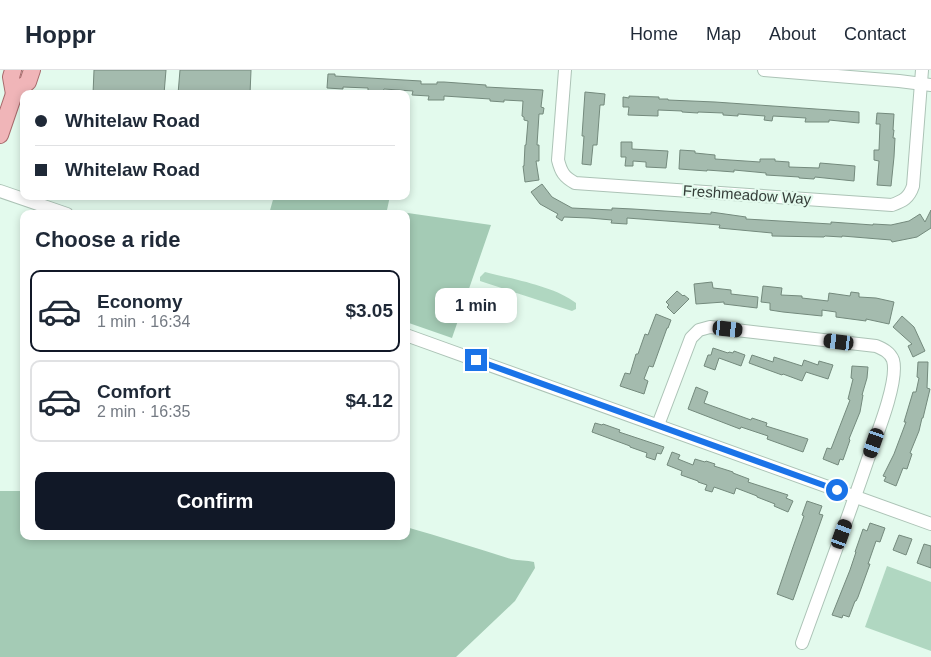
<!DOCTYPE html>
<meta charset="utf-8">
<style>
:root{--surface:#fff;--page:#f6f6f7;--text:#1f2937;--muted:#747a83;--line:#e0e1e3;--accent:#111827}
body{margin:0;font-family:Arial,sans-serif;background:var(--page);color:var(--text);height:100vh;display:flex;flex-direction:column;font-size:19px;white-space:nowrap}
*{box-sizing:border-box;margin:0}
p{font-size:16px;color:var(--muted)}
.icon{flex:none;width:28px;height:28px;fill:none;stroke:currentColor;stroke-width:2;stroke-linecap:round;stroke-linejoin:round}
.map{position:relative;flex:1;overflow:hidden}
.details{position:absolute;left:20px;top:140px;width:390px;height:330px;display:flex;flex-direction:column;background:var(--surface);border-radius:10px;box-shadow:0 2px 8px #0003}
.details>*{flex:none}
.banner{position:absolute;left:20px;top:20px;width:390px;height:110px;border-radius:10px;box-shadow:0 2px 8px #0003;display:grid;align-content:center;height:110px;padding:0 15px;background:var(--surface)}
.end{position:absolute;width:22px;height:22px;margin:-11px;border:6px solid #1a73e8;background:#fff;box-shadow:0 0 0 2px #fff}
.from{border-radius:50%}
.bubble{position:absolute;height:35px;border-radius:10px;background:var(--surface);box-shadow:0 2px 8px #0003;font-size:16px;font-weight:700;line-height:35px;text-align:center}
.car{position:absolute;width:15px;height:30px;margin:-15px -8px;border-radius:6px;box-shadow:0 0 4px 1px #0007;background:linear-gradient(#222 24%,#8ab4d8 0 40%,#222 0 76%,#8ab4d8 0 86%,#222 0)}
.banner b{display:flex;align-items:center;gap:18px;height:48px;font-size:19px}
.banner b+b{border-top:1px solid var(--line)}
.banner i{width:12px;height:12px;background:var(--text)}
ul{padding:0;list-style:none}
li{display:flex;align-items:center;gap:15px;height:82px;margin:0 10px 8px;padding:0 5px;border:2px solid var(--line);border-radius:10px}
li div{flex:1}
li b{display:block;font-size:19px}
li em{font-style:normal;font-weight:700}
li.current{border-color:var(--accent)}
li>.icon{width:45px;height:45px;stroke-width:1.5}
h2{padding:0 15px;font-size:22px;line-height:60px}
.button{display:flex;gap:10px;margin-top:auto;padding:10px 15px}
.button a{flex:1;height:58px;border-radius:10px;background:var(--accent);color:#fff;font-size:20px;font-weight:700;line-height:58px;text-align:center}
header{display:flex;align-items:center;gap:30px;box-sizing:border-box;height:70px;padding:0 25px;background:var(--surface);border-bottom:1px solid var(--line)}
header strong{font-size:24px}
nav{display:flex;gap:28px;margin-inline-start:auto;font-size:18px}
.map>svg:first-child{display:block}
</style>
<header>
<strong>Hoppr</strong>
<nav><a>Home</a><a>Map</a><a>About</a><a>Contact</a></nav>
</header>
<div class="map">
<svg width="931" height="587" viewBox="0 0 931 587">
<rect width="100%" height="100%" fill="#e3faed"/>
<g fill="#b0d7c1">
<path d="M485,202c27,7 69,14 91,31v6l-4,2 -92,-30v-4z"/>
<path d="M887,496l44,16v69l-66,-24z"/>
</g>
<g fill="#a4cbb5">
<path d="M274,126h116l-3,14 104,15 -39,113 -46,-16v-108h-137z"/>
<path d="M0,421h24v45h382v-9c35,10 70,21 105,32 8,2 16,1 23,3l1,6 -20,33 -59,56h-456z"/>
</g>
<g fill="#a4bbae" stroke="#748a7d">
<path d="M94,0h72l-2,24h-71z"/>
<path d="M180,0h71l-1,24h-72z"/>
<path d="M328,4h7v2l86,5v3h16v-2h7l42,3v2l57,3 -2,17 3,1 -1,6h-4l-2,31h2v16h-3l3,19 -14,2 -2,-16h1l1,-21h1l2,-24 -4,-1v-3l-2,-1 1,-15 -19,-1v2l-14,-1v-2l-46,-3v4h-16l1,-4 -17,-1 1,-4 -29,-2 -1,2h-15v-3l-25,-1v2l-16,-1z"/>
<path d="M585,22l20,2 -1,11h-4l-3,40h-4l-2,20 -9,-1 2,-28h-2z"/>
<path d="M629,26l30,1v2h9v1l47,2 144,10v11l-30,-3v2h-24l1,-4 -33,-2 -1,5 -8,-1 1,-4 -27,-2v2l-15,-1v-2l-25,-1v1l-16,-1v-1l-24,-1v6l-30,-1 1,-8h-6v-10l6,1z"/>
<path d="M877,43l17,1 -1,16h1l-1,8h2l-1,19 -3,29 -14,-1 2,-24 -5,-1v-10h5l1,-26h-4z"/>
<path d="M621,72h11v7l36,2 -2,17 -20,-1v-5l-13,-1v5h-8l1,-9h-5z"/>
<path d="M680,80l15,1v2l20,2v4l45,3v-3h15v2l14,1v5l30,1 1,-5 35,3 -1,15 -39,-4 -1,2 -15,-1v-1l-33,-2v-2l-32,-3v2l-27,-2v1l-28,-2z"/>
<path d="M542,114l10,13 20,11 40,2v-2l21,1 78,5v-2l35,5v2l85,5v-2l42,3v-1l18,1 18,-4 11,-7 5,8 6,-12v18l-14,9 -25,5 -1,-2 -49,-4v1l-17,-1 -1,1 -52,-1v-3l-53,-5 1,-3 -93,-7v6l-16,-1 1,-3 -23,-2 -25,-1 -2,4 -6,-4 2,-3 -18,-10 -9,-12z"/>
<path d="M712,212l1,6 18,2v4l27,3 -1,11 -33,-4v-2l-28,2 -2,-20z"/>
<path d="M763,216l19,2 -1,7 21,1v2l26,3 1,-8 21,3 1,-4 8,1v4l17,1 18,4 -5,22 -23,-5v2l-30,-4v-5l-14,-2v6l-39,-4 -13,-2v-7l-9,-1z"/>
<path d="M677,221l6,5 1,-1 5,4 -15,15 -7,-7 2,-2 -3,-3z"/>
<path d="M656,244l15,6 -3,8h-1l-14,39 -4,-1 -5,13 4,2 -4,13 -24,-8 5,-13 5,1 6,-20h2l7,-20 3,1z"/>
<path d="M902,246l12,11 11,24 -12,6 -5,-11 4,-2 -19,-17z"/>
<path d="M713,278l15,5 1,-1 4,1 1,-2 11,4 -4,11 -22,-8 -4,12 -11,-4 4,-11h3z"/>
<path d="M752,285l21,7 1,-5 28,9 2,-6 14,5 1,-4 14,4 -5,14 -22,-7 -4,9 -19,-7 -1,1 -33,-12z"/>
<path d="M918,292h10l-1,26 3,1 -7,29h-1l-3,13 -9,22 2,1 -5,15 -4,-1 -7,18 -12,-5 2,-4 -3,-1 11,-22 12,-32h-2l9,-30h3l3,-14 -2,-1z"/>
<path d="M852,296l16,1 -1,11 -5,17h1l-3,17 -11,27 1,1 -7,20 -3,-1 -2,6 -15,-6 4,-11 4,1 19,-49 -2,-1 5,-20 -2,-1z"/>
<path d="M696,317l12,5 -4,11 47,17 1,-2 15,5 -1,3 42,13 -5,13 -36,-13 1,-3 -27,-9 -1,2 -52,-20z"/>
<path d="M595,353l7,2 1,-1 17,6 -1,2 45,15 -3,7 -4,-1 -2,7 -9,-3 1,-4 -17,-6v-1l-38,-14z"/>
<path d="M672,382l8,3 -2,4 15,6 2,-6 10,3 1,-1 9,3 -1,2 19,6v1l16,6 -1,3 40,13 -2,3 7,3 -5,11 -14,-6 1,-2 -18,-7v-1l-21,-8 -2,6 -20,-7 -2,5 -7,-2 2,-5 -9,-3v-1l-17,-6 1,-4 -15,-6z"/>
<path d="M807,431l15,5 -3,8 4,1 -30,85 -16,-6 16,-47 11,-31 -2,-1z"/>
<path d="M870,453l15,5 -5,14 -4,-1 -8,23h2l-12,33 -2,4h-1l-6,16 -6,-2 -1,3 -10,-3 18,-45 6,-18h-1l8,-23 4,2z"/>
<path d="M899,465l13,4 -6,16 -13,-5z"/>
<path d="M924,474l7,2v22l-14,-5z"/>
</g>
<g fill="none" stroke-linecap="round" stroke-linejoin="round">
<g stroke="#acc3b6" stroke-width="14">
<g id="minor">
<path d="M565,0l-7,90c3,12 6,17 17,23l317,22c11,-4 17,-7 21,-19l9,-116"/>
<path d="M764,0l135,11 32,4"/>
<path d="M0,121l67,23"/>
<path d="M406,265l525,189"/>
<path d="M658,355l33,-87 8,-8 11,-3 166,19c7,3 14,6 17,14 6,21 -17,77 -25,99 -21,62 -44,123 -66,184"/>
</g>
</g>
<g stroke="#a86a6c" stroke-width="18">
<g id="major">
<path d="M13,0l-2,7 3,17"/>
<path d="M0,65l14,-41 14,-12 4,-12"/>
</g>
</g>
<use href="#minor" stroke="#fff" stroke-width="12"/>
<use href="#major" stroke="#f0b5b8" stroke-width="16"/>
</g>
<g fill="none" stroke-linecap="round" stroke-linejoin="round">
<path stroke="#1a73e8" stroke-width="6" d="M476,290l361,130"/>
</g>
<g text-anchor="middle" stroke-width="4.5" stroke-linejoin="round" paint-order="stroke">
<g font-size="15" fill="#343d38" stroke="#e3faed">
<text transform="translate(747 125) rotate(4)" y="5">Freshmeadow Way</text>
</g>
</g>
</svg>
<i class="end from" style="left:837px;top:420px"></i>
<i class="end" style="left:476px;top:290px"></i>
<div class="bubble" style="left:435px;top:218px;width:82px">1 min</div>
<i class="car" style="left:728px;top:259px;rotate:96deg"></i>
<i class="car" style="left:839px;top:272px;rotate:277deg"></i>
<i class="car" style="left:874px;top:373px;rotate:199deg"></i>
<i class="car" style="left:842px;top:464px;rotate:20deg"></i>
<div class="banner">
<b><i class="from"></i>Whitelaw Road</b>
<b><i></i>Whitelaw Road</b>
</div>
<section class="details">
<h2>Choose a ride</h2>
<ul>
<li class="current"><svg class="icon" aria-label="car" viewBox="0 0 24 24"><path d="M5 17H2v-5l4-1 3-4h7l3 4 3 1v5h-3M9 17h6M6 11h13"/><circle cx="7" cy="17" r="2"/><circle cx="17" cy="17" r="2"/></svg><div><b>Economy</b><p>1 min · 16:34</p></div><em>$3.05</em></li>
<li><svg class="icon" aria-label="car" viewBox="0 0 24 24"><path d="M5 17H2v-5l4-1 3-4h7l3 4 3 1v5h-3M9 17h6M6 11h13"/><circle cx="7" cy="17" r="2"/><circle cx="17" cy="17" r="2"/></svg><div><b>Comfort</b><p>2 min · 16:35</p></div><em>$4.12</em></li>
</ul>
<div class="button"><a>Confirm</a></div>
</section>
</div>
